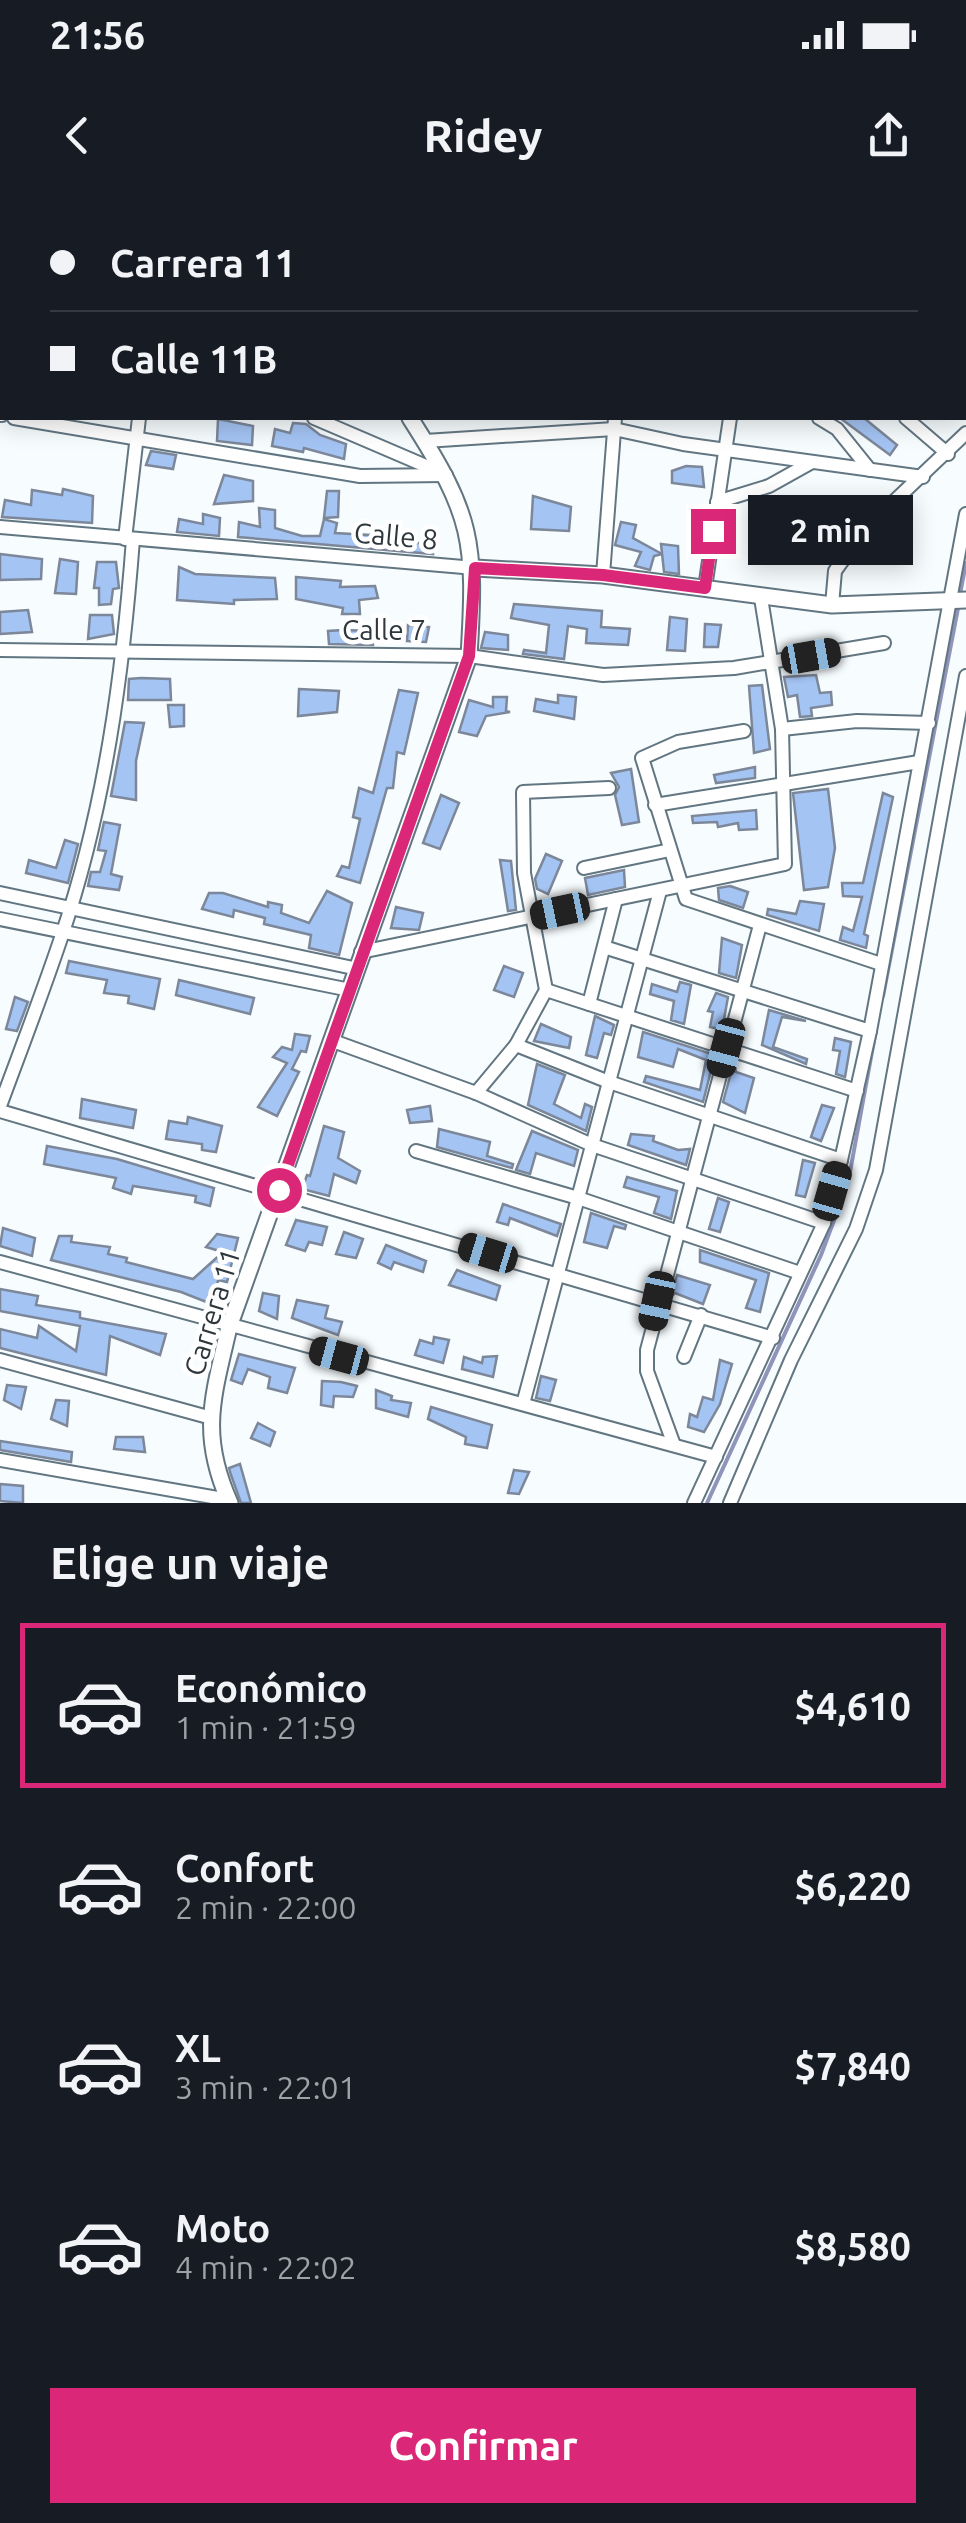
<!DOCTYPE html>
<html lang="es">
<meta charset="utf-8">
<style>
:root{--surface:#171b24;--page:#20242c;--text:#f1f3f6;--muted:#9ea1a6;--line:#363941;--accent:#db2777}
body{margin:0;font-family:Ubuntu,sans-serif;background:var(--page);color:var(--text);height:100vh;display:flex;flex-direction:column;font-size:38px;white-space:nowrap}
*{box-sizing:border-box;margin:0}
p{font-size:32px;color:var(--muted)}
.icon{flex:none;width:55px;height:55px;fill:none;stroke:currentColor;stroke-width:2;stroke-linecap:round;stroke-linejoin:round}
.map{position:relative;height:1303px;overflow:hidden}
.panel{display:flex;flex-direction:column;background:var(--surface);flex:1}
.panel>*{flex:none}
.guide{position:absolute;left:0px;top:0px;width:968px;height:220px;box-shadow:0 5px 25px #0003;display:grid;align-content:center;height:220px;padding:0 50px;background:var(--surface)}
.end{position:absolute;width:45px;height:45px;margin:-22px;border:12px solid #db2777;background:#fff;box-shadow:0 0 0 5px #fff}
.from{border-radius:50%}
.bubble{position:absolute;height:70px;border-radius:0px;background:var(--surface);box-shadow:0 5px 25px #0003;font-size:32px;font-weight:700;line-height:70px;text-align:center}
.car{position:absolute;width:30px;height:60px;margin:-30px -15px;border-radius:12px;box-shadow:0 0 8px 2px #0007;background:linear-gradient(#222 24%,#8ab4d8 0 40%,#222 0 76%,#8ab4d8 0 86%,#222 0)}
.guide b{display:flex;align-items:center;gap:35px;height:95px;font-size:38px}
.guide b+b{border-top:2px solid var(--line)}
.guide i{width:25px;height:25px;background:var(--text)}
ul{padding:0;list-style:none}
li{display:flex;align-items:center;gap:30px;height:165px;margin:0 20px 15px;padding:0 30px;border:5px solid transparent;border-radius:0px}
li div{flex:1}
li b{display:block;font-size:38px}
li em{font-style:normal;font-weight:700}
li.selected{border-color:var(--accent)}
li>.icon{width:90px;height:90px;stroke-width:1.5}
h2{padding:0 50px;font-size:45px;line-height:120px}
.button{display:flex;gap:20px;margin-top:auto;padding:20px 50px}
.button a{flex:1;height:115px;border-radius:0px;background:var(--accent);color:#fff;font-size:40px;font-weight:700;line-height:115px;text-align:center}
.status{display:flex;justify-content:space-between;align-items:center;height:70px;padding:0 50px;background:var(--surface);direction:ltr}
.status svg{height:28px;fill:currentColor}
header{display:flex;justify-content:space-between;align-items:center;height:130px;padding:0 50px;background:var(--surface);font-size:45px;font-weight:700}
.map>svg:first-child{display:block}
</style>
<div class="status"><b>21:56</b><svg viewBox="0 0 49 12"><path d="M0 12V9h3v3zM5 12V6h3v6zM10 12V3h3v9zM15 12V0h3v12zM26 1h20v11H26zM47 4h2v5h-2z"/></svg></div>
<header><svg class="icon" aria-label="back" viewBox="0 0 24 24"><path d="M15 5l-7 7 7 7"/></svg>Ridey<svg class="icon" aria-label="share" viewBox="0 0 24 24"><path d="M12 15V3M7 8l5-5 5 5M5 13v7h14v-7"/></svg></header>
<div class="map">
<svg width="966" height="1303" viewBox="0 0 966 1303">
<rect width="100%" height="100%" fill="#f7fcfe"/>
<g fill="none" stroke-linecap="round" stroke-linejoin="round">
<g stroke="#9093ba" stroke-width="4">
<path d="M960,394l6,-31"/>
<path d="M883,796l76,-393"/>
<path d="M707,1303l114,-248 27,-72 28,-153"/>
</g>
</g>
<g fill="#a4c4f4" stroke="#7c8799" stroke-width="2.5">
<path d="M840,218h24l33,27 -7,10z"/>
<path d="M218,219l35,7 -1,19 -35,-4z"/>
<path d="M293,223l13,1 14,11 26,9 -2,15 -40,-11 -1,4 -31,-6 3,-17 15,4z"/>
<path d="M151,251l25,4 -3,14 -27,-4z"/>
<path d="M686,266l16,1 2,20 -32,-4v-12z"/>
<path d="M224,275l29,6v20l-39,3z"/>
<path d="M63,289l30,7 -1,27 -90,-6 3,-17 26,5 1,-15 30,5z"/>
<path d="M327,291h12l-1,26 -14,1z"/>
<path d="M533,296l38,11 -2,24 -38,-2z"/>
<path d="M259,308l16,2v18l27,8h18l4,-17 13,4 -2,10 71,4v7l25,-2 2,12 -195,-17 1,-15 21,5z"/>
<path d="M203,314l17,4 -1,18 -42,-4 2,-13 24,5z"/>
<path d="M621,322l15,3 -3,13 29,16 -8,2 -4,14 -15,-4 6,-14 -26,-7z"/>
<path d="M661,344l17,2 1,28 -15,-2z"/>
<path d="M0,354l42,5 -1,20 -41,1z"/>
<path d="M60,359l18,3 -2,32 -21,-1z"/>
<path d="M97,362h19l3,26 -6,1 -2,15 -12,1v-17h-5z"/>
<path d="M179,367l16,7 80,4 2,21 -43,1v4l-57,-4z"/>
<path d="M296,377l45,4 -1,6 35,-1 3,12 -19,2 1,14h-18l1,-6 -47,-9z"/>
<path d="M514,404l88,7 -1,16 29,2 -2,16 -42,-2 1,-14 -19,-3 -4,33 -41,-5 1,-4 22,3 3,-28 -38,-7z"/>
<path d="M28,410l4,22 -32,2v-22z"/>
<path d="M90,415h22l2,19 -26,5z"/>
<path d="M670,417l17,2 -2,32 -18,-1z"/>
<path d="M705,424l16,1 -3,22h-14z"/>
<path d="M408,425l21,2 -3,15 -19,-1z"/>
<path d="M343,430l29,1 1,14 -44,-1 -1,-13z"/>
<path d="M485,432l23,3v15l-27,-2z"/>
<path d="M816,475l4,18 11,-1 1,13 -21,3 1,8 -12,1 -3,-22 -9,2 -4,-20z"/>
<path d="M141,478l29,1 1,21h-43l1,-21z"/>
<path d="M762,485l8,64 -16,4 -5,-67z"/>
<path d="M299,489l40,2 -2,21 -39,4z"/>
<path d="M399,490l19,3 -14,61 -7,-2 -4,36h-6l-27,95 -23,-7 5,-10 7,2 11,-49 -7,-2 6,-29 14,5z"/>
<path d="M558,495l18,2 -2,22 -40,-8 2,-12 22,4z"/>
<path d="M493,497h14l-1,14 4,1 -24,4 -9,20 -18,-4 10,-32 24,7z"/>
<path d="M168,505h16v21l-14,1z"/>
<path d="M125,522l19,1 -8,38v39l-25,-4z"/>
<path d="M755,567v11l-39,5 -2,-8z"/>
<path d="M631,569l8,53 -17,3 -7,-30 4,-8 -8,-14z"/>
<path d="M828,589l7,59 -7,39 -24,3 -11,-97z"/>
<path d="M883,593l10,4 -29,137 4,2 -2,12 -26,-8 3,-13 10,4 9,-34 -19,-1 -1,-13h21z"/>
<path d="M441,595l18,8 -19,46 -17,-6z"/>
<path d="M756,610l1,19 -18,1 -1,-7 -20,4 -1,-5 -24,1 -1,-7z"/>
<path d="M104,622l16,3 -9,49 11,3 -3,13 -31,-4 3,-14h9l6,-21 -8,-1z"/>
<path d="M65,640l13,4 -10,39 -42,-10 3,-13 27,8z"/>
<path d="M546,654l16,7 -14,33 -11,-5 -2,-10z"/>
<path d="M500,660l11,1 5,49 -8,1z"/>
<path d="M624,670l1,17 -37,8 -3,-17z"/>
<path d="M730,686l18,6 -5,16 -24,-8 -1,-12z"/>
<path d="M327,691l25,12 -13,52 -30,-7 2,-13 -47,-11 1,-6 -31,-8 -1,7 -31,-8 7,-16h14l45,14v-5l14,3 -1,8 28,10z"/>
<path d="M800,701l24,3 -5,27 -52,-16 1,-6 28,5z"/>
<path d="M396,707l27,6 -4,17 -28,-2z"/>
<path d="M722,738l20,7 -6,33 -17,-5z"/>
<path d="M69,761l91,18 -6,30 -26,-6 1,-7 -25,-3 3,-13 -41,-7z"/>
<path d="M504,766l19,7 -9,24 -20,-7z"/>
<path d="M179,780l75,18 -4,16 -74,-19z"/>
<path d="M680,782l11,3 -7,39 -13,-4 3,-19 -24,-7 2,-10 25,8z"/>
<path d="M716,793l12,4 -6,33 -12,-3 3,-15 -5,-1z"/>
<path d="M15,797l13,5 -11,29 -11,-2z"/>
<path d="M769,810l37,11 -24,-4 -9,30 34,12 -1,5 -44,-19z"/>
<path d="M595,816l19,9 -3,10 -7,-2 -7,25 -11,-3z"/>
<path d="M541,824l30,13 -2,11 -35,-7z"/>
<path d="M643,832l72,23 -12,47 -59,-20 2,-6 54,14 6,-30 -28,-11 -5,18 -35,-10z"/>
<path d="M295,834l15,2 -4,16 -5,-1 -9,18 7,3 -22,44 -19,-9 29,-44 -14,-6 9,-10 10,3z"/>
<path d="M835,838l16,4 -6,35 -9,-3 4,-23 -7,-1z"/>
<path d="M734,862l2,10 18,6 -9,35 -22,-11z"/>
<path d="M537,864l28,11 -11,29 27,14 4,-14 7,3 -6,24 -58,-26z"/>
<path d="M82,899l54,11 -3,18 -53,-10z"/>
<path d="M822,905l12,3 -13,33 -10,-4z"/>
<path d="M430,906l2,15 -22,2 -3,-13z"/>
<path d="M188,917l34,9 -6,26 -14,-2v-6l-36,-5 3,-18 18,3z"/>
<path d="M324,926l20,6 -6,26 22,13 -4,12 -22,-9 -5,22 -27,-7 5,-14 3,1z"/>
<path d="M439,929l51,13 -3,14 26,8 -1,4 -75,-21z"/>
<path d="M532,931l46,19 -4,16 -38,-13 -6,21 -14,-4z"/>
<path d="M631,934l23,2 -1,5 25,9 12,-1 -4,16 -58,-20z"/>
<path d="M47,946l70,13 97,29 -4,18 -15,-4 1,-6 -63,-10 -2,8 -18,-6 3,-10 -72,-14z"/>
<path d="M803,960l12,3 -10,34 -9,-2z"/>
<path d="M627,977l50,14 -6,28 -17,-6 5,-16 -35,-10z"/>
<path d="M718,998l11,4 -9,30 -11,-3z"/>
<path d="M503,1004l58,20 -4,12 -47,-18 -2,7 -11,-3z"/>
<path d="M591,1013l35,12 -1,4 -11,-3 -7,22 -23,-6z"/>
<path d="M296,1020l31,7 -5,18 -13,-3 -4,9 -19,-6z"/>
<path d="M3,1028l32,10 -3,18 -32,-10z"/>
<path d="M344,1032l19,7 -7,19 -20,-4z"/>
<path d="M217,1034l21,4 -11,44 -9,-2 -4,25 -33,-13 -130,-32 8,-24h13l-1,6 39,5 -2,7 19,4 -1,4 67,17 30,-27 -17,-5z"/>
<path d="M386,1045l40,16 -3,11 -29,-10 -3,7 -13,-6z"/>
<path d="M700,1050l69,23 -9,39 -14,-4 10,-28 -56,-18z"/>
<path d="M457,1070l43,16 -4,14 -47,-15z"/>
<path d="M677,1075l33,10 -7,19 -28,-11 -4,4z"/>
<path d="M0,1089l38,7 -2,9 44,7v6l86,16 -6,21 -50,-19 -4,39 -106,-27v-19l37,9 2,-12 37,25 4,-25 -80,-15z"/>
<path d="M263,1093l16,3 -2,23 -18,-8z"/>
<path d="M297,1100l31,6 -3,12 17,4 -4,13 -46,-17z"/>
<path d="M434,1137l15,3 -6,23 -28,-8 5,-15 13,4z"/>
<path d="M239,1154l56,14 -8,25 -19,-5 2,-11 -22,-8 -6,15 -11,-4z"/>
<path d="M497,1156l-4,21 -31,-8 2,-12 18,6 1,-6z"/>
<path d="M720,1160l12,4 -12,40 -16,28 -16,-5 2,-13 7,3 6,-20 10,3z"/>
<path d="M541,1176l15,4 -6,21 -14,-3z"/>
<path d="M322,1181l19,1 16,4 -4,11 -19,-1 -1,11 -12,-2z"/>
<path d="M7,1185l19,2 -5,22 -17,-9z"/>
<path d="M376,1190l16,6 -1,4 20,3 -3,14 -32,-9z"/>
<path d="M56,1200l13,1 -2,25 -16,-7z"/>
<path d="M431,1207l61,18 -5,23 -22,-4 1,-7 -38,-18z"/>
<path d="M258,1223l17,9 -5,14 -19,-8z"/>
<path d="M116,1237h27l2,15 -31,-3z"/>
<path d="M0,1241l72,11 -1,10 -71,-12z"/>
<path d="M240,1264l11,39h-10l-10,-28 -2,-7z"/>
<path d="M514,1270l15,2 -10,22 -11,-1z"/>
<path d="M0,1284l23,2v17l-23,-2z"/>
</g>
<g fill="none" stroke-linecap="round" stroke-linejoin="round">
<g stroke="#627682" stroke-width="16">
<g id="minor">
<path d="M125,0l3,2"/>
<path d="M499,0l2,2"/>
<path d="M650,0l3,2"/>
<path d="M818,0l2,2"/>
<path d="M952,0l4,2"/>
<path d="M179,2l1,-2"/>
<path d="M471,2l2,-2"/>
<path d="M965,10l1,1"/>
<path d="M0,84l2,1"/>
<path d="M965,127l1,1"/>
<path d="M0,215h2"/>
<path d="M14,218l346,58 86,-1"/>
<path d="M314,218l126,54"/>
<path d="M819,218l18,11 33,41"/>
<path d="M906,218l42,36"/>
<path d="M425,241l189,-12 69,15 240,33"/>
<path d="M717,302l52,-16 43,-24"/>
<path d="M0,327l475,41"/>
<path d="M125,339l14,-121"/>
<path d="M603,375l12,-157"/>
<path d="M705,388l25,-170"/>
<path d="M832,405l3,-34 30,-42 101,-96"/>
<path d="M0,450l469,6 134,19 131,-7 150,-25"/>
<path d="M782,529l75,-8 72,2"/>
<path d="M744,531l-66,11 -36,16 44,141 195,65"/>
<path d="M655,605l264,-43"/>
<path d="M584,668l86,-18"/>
<path d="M0,693l358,76"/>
<path d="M0,719l350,71"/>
<path d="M604,747l266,84"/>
<path d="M361,752l424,-88 -3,-135 -21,-131"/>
<path d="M546,790l311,101"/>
<path d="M589,804l27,-105"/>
<path d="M333,841l143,52 116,52 232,78"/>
<path d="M516,845l93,37 232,78"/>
<path d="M476,893l40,-48 30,-55 -22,-117 -1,-81 86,-4"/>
<path d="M0,906c21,-57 43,-114 62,-171 43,-128 61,-262 71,-396"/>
<path d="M0,911l773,227"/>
<path d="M416,951l162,47 222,75"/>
<path d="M0,1062l716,195"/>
<path d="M684,1157l17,-42"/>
<path d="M0,1160l208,57"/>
<path d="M523,1204l137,-513"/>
<path d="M674,1245l-27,-74v-21l113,-425"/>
<path d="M0,1260l229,40"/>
<path d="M694,1303l130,-280 17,-63 29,-129 96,-517"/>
<path d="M730,1303l61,-143 65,-131 20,-59 90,-494"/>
</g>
</g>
<g stroke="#627682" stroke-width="19">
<g id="tertiary">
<path d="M260,0l2,2"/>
<path d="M475,368l128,7 229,30 134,-5"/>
<path d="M230,1303c-31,-69 -17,-106 -1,-176l240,-671c7,-115 4,-140 -59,-238"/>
</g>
</g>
<use href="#minor" stroke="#fff" stroke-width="12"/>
<use href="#tertiary" stroke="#fff" stroke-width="15"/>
</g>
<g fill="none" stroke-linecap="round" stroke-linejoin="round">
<path stroke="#db2777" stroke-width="12" d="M279,990l190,-534 6,-88 128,7 102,13 8,-57"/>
</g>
<g text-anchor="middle" stroke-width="9" stroke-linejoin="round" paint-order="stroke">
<g font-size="28" fill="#2e373c" stroke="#fff">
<text transform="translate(396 336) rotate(5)" y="10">Calle 8</text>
<text x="384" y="440">Calle 7</text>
<text transform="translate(212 1112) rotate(-73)" y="10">Carrera 11</text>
</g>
</g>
</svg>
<i class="end from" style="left:279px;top:990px"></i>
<i class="end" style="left:713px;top:331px"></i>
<div class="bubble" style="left:748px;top:295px;width:165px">2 min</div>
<i class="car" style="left:811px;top:456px;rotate:80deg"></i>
<i class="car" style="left:560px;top:711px;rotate:258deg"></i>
<i class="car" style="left:726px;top:848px;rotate:195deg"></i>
<i class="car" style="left:832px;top:991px;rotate:16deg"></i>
<i class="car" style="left:488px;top:1053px;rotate:287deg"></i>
<i class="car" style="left:657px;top:1101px;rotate:192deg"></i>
<i class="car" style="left:339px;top:1156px;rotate:285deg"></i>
<div class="guide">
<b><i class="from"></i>Carrera 11</b>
<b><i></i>Calle 11B</b>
</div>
</div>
<section class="panel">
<h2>Elige un viaje</h2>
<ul>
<li class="selected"><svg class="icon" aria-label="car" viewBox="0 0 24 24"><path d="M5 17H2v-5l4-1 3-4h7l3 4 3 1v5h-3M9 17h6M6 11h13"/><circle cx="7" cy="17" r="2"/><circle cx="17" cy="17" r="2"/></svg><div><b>Económico</b><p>1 min · 21:59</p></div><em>$4,610</em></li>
<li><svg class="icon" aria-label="car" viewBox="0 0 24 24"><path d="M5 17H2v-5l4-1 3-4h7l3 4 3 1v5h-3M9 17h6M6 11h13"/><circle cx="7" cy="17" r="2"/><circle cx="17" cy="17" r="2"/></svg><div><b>Confort</b><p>2 min · 22:00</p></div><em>$6,220</em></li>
<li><svg class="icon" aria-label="car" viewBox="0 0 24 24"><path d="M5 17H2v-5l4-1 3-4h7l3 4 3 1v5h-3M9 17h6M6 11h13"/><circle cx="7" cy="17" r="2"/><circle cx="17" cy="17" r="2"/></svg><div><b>XL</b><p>3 min · 22:01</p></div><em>$7,840</em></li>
<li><svg class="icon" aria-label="car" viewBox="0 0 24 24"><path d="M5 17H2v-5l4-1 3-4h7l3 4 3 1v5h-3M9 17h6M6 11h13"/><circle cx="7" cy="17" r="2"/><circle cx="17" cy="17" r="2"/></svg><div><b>Moto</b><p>4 min · 22:02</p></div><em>$8,580</em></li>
</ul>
<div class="button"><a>Confirmar</a></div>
</section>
